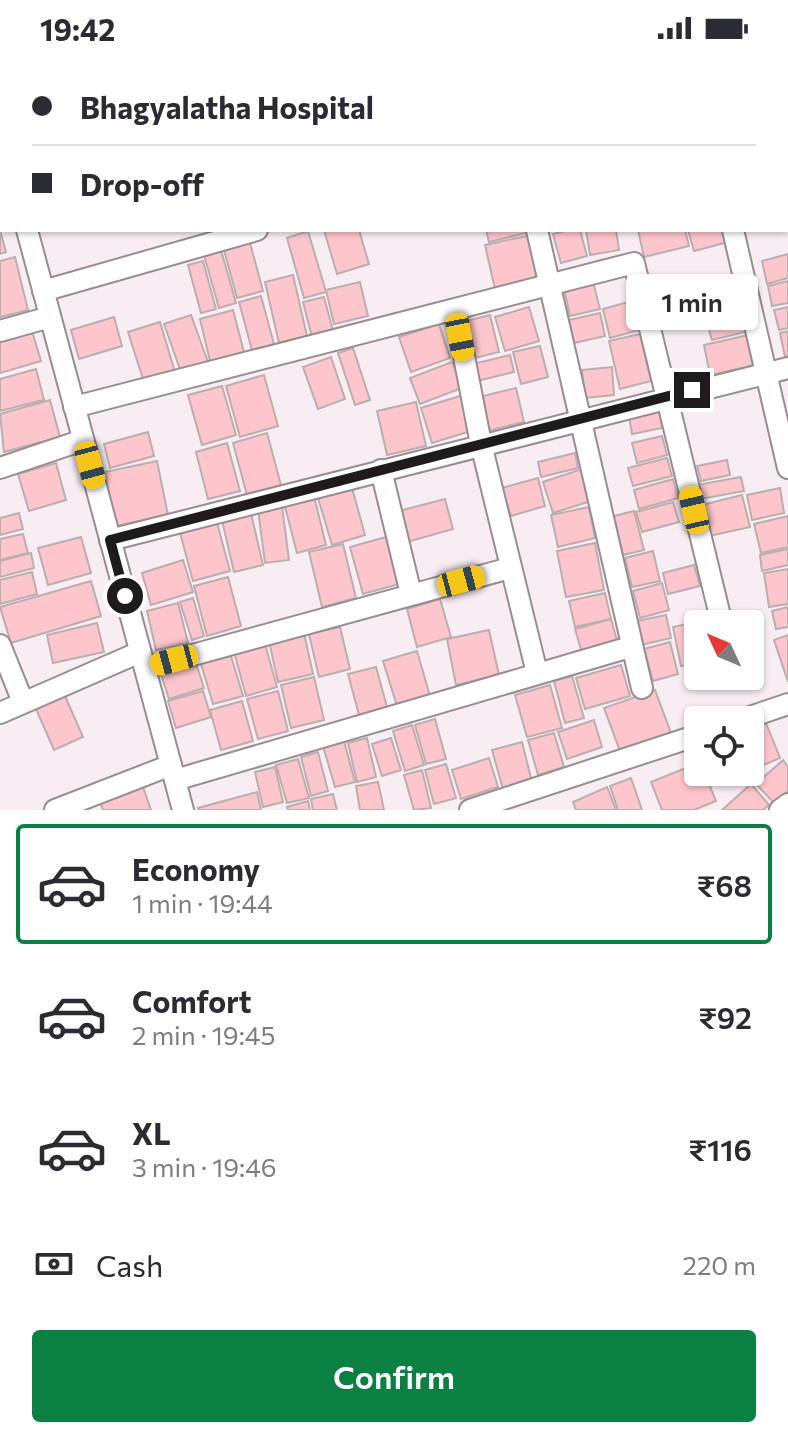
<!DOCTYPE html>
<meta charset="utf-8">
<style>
:root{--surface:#fff;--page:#f7f7f7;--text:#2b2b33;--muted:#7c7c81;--line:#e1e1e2;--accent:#0b8043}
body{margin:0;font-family:Commissioner,sans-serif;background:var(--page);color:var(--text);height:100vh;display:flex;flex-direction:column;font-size:30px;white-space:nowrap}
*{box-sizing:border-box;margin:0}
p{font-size:26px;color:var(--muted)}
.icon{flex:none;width:44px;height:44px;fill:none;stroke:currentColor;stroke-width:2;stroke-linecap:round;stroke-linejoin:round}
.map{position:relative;height:754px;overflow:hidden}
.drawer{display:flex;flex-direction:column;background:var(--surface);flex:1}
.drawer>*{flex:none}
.guide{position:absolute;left:0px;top:0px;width:788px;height:176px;box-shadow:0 2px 6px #0004;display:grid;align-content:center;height:176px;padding:0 32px;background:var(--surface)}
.needle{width:52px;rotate:314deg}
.controls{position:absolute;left:684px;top:554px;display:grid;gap:16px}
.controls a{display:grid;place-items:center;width:80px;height:80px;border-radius:8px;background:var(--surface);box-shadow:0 2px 6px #0004;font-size:40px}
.end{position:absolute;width:36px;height:36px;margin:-18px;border:10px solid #1f1b1d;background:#fff;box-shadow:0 0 0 4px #fff}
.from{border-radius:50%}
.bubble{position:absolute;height:56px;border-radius:8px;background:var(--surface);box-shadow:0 2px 6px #0004;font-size:26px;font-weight:600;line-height:56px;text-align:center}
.car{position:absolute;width:24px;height:48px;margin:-24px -12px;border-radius:10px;box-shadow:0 0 6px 2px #0007;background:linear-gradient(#f5c518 24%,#345 0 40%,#f5c518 0 76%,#345 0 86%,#f5c518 0)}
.guide b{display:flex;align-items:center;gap:28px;height:76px;font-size:30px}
.guide b+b{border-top:2px solid var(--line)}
.guide i{width:20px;height:20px;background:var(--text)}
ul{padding:14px 0 0;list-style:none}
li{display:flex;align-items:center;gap:24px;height:120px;margin:0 16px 12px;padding:0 16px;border:4px solid transparent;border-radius:8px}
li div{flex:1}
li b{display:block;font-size:30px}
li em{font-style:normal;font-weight:600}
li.current{border-color:var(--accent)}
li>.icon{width:72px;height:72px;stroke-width:1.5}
.pay{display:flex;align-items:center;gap:20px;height:88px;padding:0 32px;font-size:30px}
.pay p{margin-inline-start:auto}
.cta{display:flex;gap:16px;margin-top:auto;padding:16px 32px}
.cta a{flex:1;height:92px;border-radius:8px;background:var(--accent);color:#fff;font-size:32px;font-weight:600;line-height:92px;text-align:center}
.status{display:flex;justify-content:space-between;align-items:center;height:56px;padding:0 40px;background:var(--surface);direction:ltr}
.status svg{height:22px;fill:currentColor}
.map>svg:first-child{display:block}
</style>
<div class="status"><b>19:42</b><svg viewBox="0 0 49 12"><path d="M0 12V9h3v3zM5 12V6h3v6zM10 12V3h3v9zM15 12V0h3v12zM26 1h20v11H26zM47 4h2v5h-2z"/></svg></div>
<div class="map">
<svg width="788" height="754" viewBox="0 0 788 754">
<rect width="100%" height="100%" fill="#f8edf3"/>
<g fill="#fdc6cc" stroke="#bbaeaf" stroke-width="2">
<path d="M0,174l6,22 -6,2z"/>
<path d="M324,174h35l10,34 -32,10z"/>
<path d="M486,174h44v2l-41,10z"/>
<path d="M569,174h11l7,26 -26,7 -8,-29z"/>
<path d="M586,174h30l3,20 -29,5z"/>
<path d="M638,174h47l4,16 -45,11z"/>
<path d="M688,174h41l3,11 -38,10z"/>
<path d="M308,175l18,61 -22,6 -17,-60z"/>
<path d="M531,179l10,44 -46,10 -10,-44z"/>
<path d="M249,183l14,52 -26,7 -14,-52z"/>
<path d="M221,194l15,53 -17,5 -15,-53z"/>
<path d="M788,198v24l-21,6 -5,-23z"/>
<path d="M15,201l13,53 -28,7v-56z"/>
<path d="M203,205l13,48 -15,4 -13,-48z"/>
<path d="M293,219l14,61 -28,7 -14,-61z"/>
<path d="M788,225v22l-16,3 -4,-20z"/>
<path d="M360,226l8,34 -34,8 -8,-34z"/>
<path d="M593,226l7,27 -30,7 -6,-27z"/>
<path d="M744,232l5,21 -46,11 -5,-21z"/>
<path d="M261,240l14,52 -22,6 -14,-52z"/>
<path d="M324,241l9,34 -21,6 -9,-35z"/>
<path d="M632,245l7,29 -29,8 -7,-29z"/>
<path d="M529,251l10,34 -34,10 -10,-34z"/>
<path d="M788,251v21l-9,2 -5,-20z"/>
<path d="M233,254l12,46 -34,9 -11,-46z"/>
<path d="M748,256l5,18 -41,10 -5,-17z"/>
<path d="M600,257l5,23 -31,7 -5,-23z"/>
<path d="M191,259l18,50 -27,10 -18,-51z"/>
<path d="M490,259l9,37 -28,7 -9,-37z"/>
<path d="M114,261l8,29 -43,13 -8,-29z"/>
<path d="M160,266l15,50 -31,10 -16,-50z"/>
<path d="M439,268l11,34 -39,14 -12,-35z"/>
<path d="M32,275l9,30 -41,12v-33z"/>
<path d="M788,275v25l-3,1 -5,-24z"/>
<path d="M640,278l11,47 -31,8 -11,-48z"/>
<path d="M753,278l6,30 -49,11 -6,-30z"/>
<path d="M540,290l8,31 -27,7 -8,-32z"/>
<path d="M353,292l17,52 -15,5 -17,-52z"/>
<path d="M510,299l4,17 -37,9 -4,-17z"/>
<path d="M331,301l14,42 -27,10 -15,-42z"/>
<path d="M452,306l10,26 -42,16 -10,-26z"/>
<path d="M612,311l2,28 -29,3 -3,-28z"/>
<path d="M36,313l8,31 -44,11v-32z"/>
<path d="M264,319l14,51 -38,11 -14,-51z"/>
<path d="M222,330l14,49 -34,10 -14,-50z"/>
<path d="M516,332l8,34 -37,9 -8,-34z"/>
<path d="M463,339l11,35 -42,13 -11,-35z"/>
<path d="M50,344l10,37 -56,15 -4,-38z"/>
<path d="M416,346l10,44 -39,9 -10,-44z"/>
<path d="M659,354l3,18 -30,6 -3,-18z"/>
<path d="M148,376l6,24 -44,12 -6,-24z"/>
<path d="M267,377l14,52 -34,10 -14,-52z"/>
<path d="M662,380l5,19 -30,8 -5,-20z"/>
<path d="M227,387l13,48 -32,8 -12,-47z"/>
<path d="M575,397l3,15 -37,9 -3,-15z"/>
<path d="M667,402l5,18 -39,10 -5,-18z"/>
<path d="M727,404l3,15 -29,6 -4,-15z"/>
<path d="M157,405l11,54 -52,11 -11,-54z"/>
<path d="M56,407l10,37 -37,11 -11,-37z"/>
<path d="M582,413l9,32 -38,12 -10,-31z"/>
<path d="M741,421l3,14 -44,8 -3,-14z"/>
<path d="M538,422l7,28 -34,10 -9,-28z"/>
<path d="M673,423l5,19 -39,11 -5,-19z"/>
<path d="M352,432l13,47 -33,10 -14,-47z"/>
<path d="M780,432l4,25 -32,7 -5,-25z"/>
<path d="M742,439l8,32 -41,9 -7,-31z"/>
<path d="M314,440l12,49 -29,8 -13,-50z"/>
<path d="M445,443l8,30 -46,13 -8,-31z"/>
<path d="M673,446l6,20 -37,10 -6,-20z"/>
<path d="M282,450l7,54 -24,3 -7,-54z"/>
<path d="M589,451l6,31 -37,9 -7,-32z"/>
<path d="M250,453l13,56 -29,7 -13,-56z"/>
<path d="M634,455l10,39 -21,5 -9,-39z"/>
<path d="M19,457l4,16 -23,6v-17z"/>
<path d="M788,460v31l-27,6 -7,-29z"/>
<path d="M216,463l14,52 -37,10 -14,-52z"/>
<path d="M23,478l5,19 -28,7v-21z"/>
<path d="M81,481l10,36 -43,12 -10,-37z"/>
<path d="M386,481l13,47 -36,10 -13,-47z"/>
<path d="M595,487l9,47 -38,7 -9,-46z"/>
<path d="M343,488l13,54 -34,9 -13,-55z"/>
<path d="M788,493v16l-26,6 -2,-16z"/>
<path d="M653,495l7,30 -28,6 -7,-29z"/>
<path d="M31,497l3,15 -34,9v-16z"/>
<path d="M183,504l10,32 -42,13 -9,-32z"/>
<path d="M694,509l6,21 -32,8 -5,-21z"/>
<path d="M788,513v35l-19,3 -5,-34z"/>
<path d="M32,516l5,22 -37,10v-24z"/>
<path d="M228,521l13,49 -34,10 -13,-50z"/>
<path d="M91,525l10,35 -90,27 -11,-36z"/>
<path d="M662,527l7,27 -29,8 -7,-27z"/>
<path d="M605,537l6,26 -36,8 -6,-26z"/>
<path d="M193,542l11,38 -12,4 -12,-38z"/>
<path d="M440,543l11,38 -34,10 -10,-38z"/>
<path d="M178,547l10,40 -32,7 -9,-39z"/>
<path d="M788,551v20l-12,2 -4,-18z"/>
<path d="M666,559l5,23 -30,7 -4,-24z"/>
<path d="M611,563l7,25 -36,9 -7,-24z"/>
<path d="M705,564v4h-7v39l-17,3 -8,-39z"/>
<path d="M97,567l7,29 -51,11 -6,-28z"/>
<path d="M340,571l10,42 -31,8 -10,-43z"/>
<path d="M489,574l10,45 -43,10 -9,-46z"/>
<path d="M304,577l9,41 -35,8 -9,-41z"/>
<path d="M788,579v47l-14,-42z"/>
<path d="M670,586l8,32 -25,7 -9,-32z"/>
<path d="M265,588l12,43 -31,9 -12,-44z"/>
<path d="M417,595l13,45 -33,10 -14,-45z"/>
<path d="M231,600l12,40 -30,8 -12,-40z"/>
<path d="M195,604l9,28 -35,11 -9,-28z"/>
<path d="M621,609l9,31 -45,13 -9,-31z"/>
<path d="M376,611l11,40 -28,8 -11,-41z"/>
<path d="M572,620l12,42 -19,5 -11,-42z"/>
<path d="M314,621l10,43 -33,8 -10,-43z"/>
<path d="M550,629l12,43 -35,9 -12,-42z"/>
<path d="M655,634l16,43 -51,18 -16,-43z"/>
<path d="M203,635l8,26 -35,11 -8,-27z"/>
<path d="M278,635l10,40 -30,8 -11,-40z"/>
<path d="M65,640l18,41 -29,13 -18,-41z"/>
<path d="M242,645l11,40 -32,9 -11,-40z"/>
<path d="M435,663l11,40 -20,5 -11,-39z"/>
<path d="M594,664l8,27 -35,12 -9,-27z"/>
<path d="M766,667l14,35 -26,11 -4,-40z"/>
<path d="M412,669l12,40 -19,6 -12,-40z"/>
<path d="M554,677l10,34 -26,8 -10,-35z"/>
<path d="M367,682l9,39 -19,5 -9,-39z"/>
<path d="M391,682l10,32 -19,6 -10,-32z"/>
<path d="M344,685l11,41 -20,5 -12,-41z"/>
<path d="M522,686l10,40 -29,7 -11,-39z"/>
<path d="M318,696l10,39 -17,5 -10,-39z"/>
<path d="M489,702l9,29 -37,12 -9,-29z"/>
<path d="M298,703l11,39 -22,5 -11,-38z"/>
<path d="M783,704l5,7v24l-14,12 -18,-19z"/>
<path d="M698,707v9h6l12,29 -22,9h-32l-11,-28z"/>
<path d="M446,708l10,34 -22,6 -9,-34z"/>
<path d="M275,711l8,35 -20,5 -8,-35z"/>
<path d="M422,714l9,38 -17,2 -10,-35z"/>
<path d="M631,722l11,32h-24l-8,-24z"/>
<path d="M378,726l6,28h-24l-4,-24z"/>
<path d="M142,728l9,26h-48l-4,-12z"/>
<path d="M751,728l18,21 -6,5h-41z"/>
<path d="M607,731l9,23h-40l-3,-8z"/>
<path d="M257,736l4,18h-62l-1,-2z"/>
<path d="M333,738l4,16h-24l-2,-11z"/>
<path d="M308,745l2,9h-22l-1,-3z"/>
</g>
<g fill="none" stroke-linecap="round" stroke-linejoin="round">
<g stroke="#978d93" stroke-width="14">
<g id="service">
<path d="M266,0v2"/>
<path d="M598,0v2"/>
</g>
</g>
<g stroke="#978d93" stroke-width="24">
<g id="minor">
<path d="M391,0v2"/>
<path d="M786,39l2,-1"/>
<path d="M0,71l2,7"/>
<path d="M27,174l156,580"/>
<path d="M537,174l105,458"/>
<path d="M733,174l55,238"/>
<path d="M43,235l214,-61"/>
<path d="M455,254l26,134 56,229"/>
<path d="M0,275l50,-14"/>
<path d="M74,351l560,-144 88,361"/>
<path d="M0,412l83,-28"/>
<path d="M381,414l30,124"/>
<path d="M110,484l678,-172"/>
<path d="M0,589l23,57"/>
<path d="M145,612l365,-100"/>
<path d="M0,657l140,-61"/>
<path d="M741,664l47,-16"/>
<path d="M175,724l455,-133"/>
<path d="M55,754l116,-45"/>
<path d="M470,754l228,-75"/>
<path d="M780,754l8,-6"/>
</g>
</g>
<g stroke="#978d93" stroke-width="30">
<g id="tertiary">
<path d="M78,2l8,-2"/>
<path d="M0,22l2,-1"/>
</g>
</g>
<use href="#service" stroke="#fff" stroke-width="10"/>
<use href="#minor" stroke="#fff" stroke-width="20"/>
<use href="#tertiary" stroke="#fff" stroke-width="26"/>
</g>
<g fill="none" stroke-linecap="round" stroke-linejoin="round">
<path stroke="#1f1b1d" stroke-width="10" d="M125,540l-15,-56 582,-150"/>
</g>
</svg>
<div class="controls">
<a><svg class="needle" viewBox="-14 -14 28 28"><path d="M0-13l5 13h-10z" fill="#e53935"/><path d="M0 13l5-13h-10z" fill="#7c7c81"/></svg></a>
<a><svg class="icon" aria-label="locate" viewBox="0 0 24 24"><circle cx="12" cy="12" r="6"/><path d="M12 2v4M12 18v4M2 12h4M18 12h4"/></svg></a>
</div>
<i class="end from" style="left:125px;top:540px"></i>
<i class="end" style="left:692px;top:334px"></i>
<div class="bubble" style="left:626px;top:218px;width:132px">1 min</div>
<i class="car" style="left:460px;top:281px;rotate:169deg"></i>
<i class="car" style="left:90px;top:409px;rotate:165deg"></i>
<i class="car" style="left:694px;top:454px;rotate:347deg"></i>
<i class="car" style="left:461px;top:525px;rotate:75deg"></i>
<i class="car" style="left:174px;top:604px;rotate:255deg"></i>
<div class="guide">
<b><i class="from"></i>Bhagyalatha Hospital</b>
<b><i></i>Drop-off</b>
</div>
</div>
<section class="drawer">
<ul>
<li class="current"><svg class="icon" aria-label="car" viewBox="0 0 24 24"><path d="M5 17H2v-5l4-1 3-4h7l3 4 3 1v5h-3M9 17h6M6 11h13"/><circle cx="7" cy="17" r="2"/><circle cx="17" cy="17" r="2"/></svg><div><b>Economy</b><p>1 min · 19:44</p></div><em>₹68</em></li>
<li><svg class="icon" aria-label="car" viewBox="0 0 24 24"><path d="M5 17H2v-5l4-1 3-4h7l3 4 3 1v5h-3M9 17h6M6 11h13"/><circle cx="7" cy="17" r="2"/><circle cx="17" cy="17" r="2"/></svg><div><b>Comfort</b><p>2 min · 19:45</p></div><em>₹92</em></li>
<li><svg class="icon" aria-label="car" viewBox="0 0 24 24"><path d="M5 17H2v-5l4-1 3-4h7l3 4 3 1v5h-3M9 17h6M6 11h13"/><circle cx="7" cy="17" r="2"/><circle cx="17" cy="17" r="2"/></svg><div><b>XL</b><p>3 min · 19:46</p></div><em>₹116</em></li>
</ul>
<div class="pay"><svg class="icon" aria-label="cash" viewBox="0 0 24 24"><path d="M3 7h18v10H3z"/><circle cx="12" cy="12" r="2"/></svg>Cash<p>220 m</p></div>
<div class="cta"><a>Confirm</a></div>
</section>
